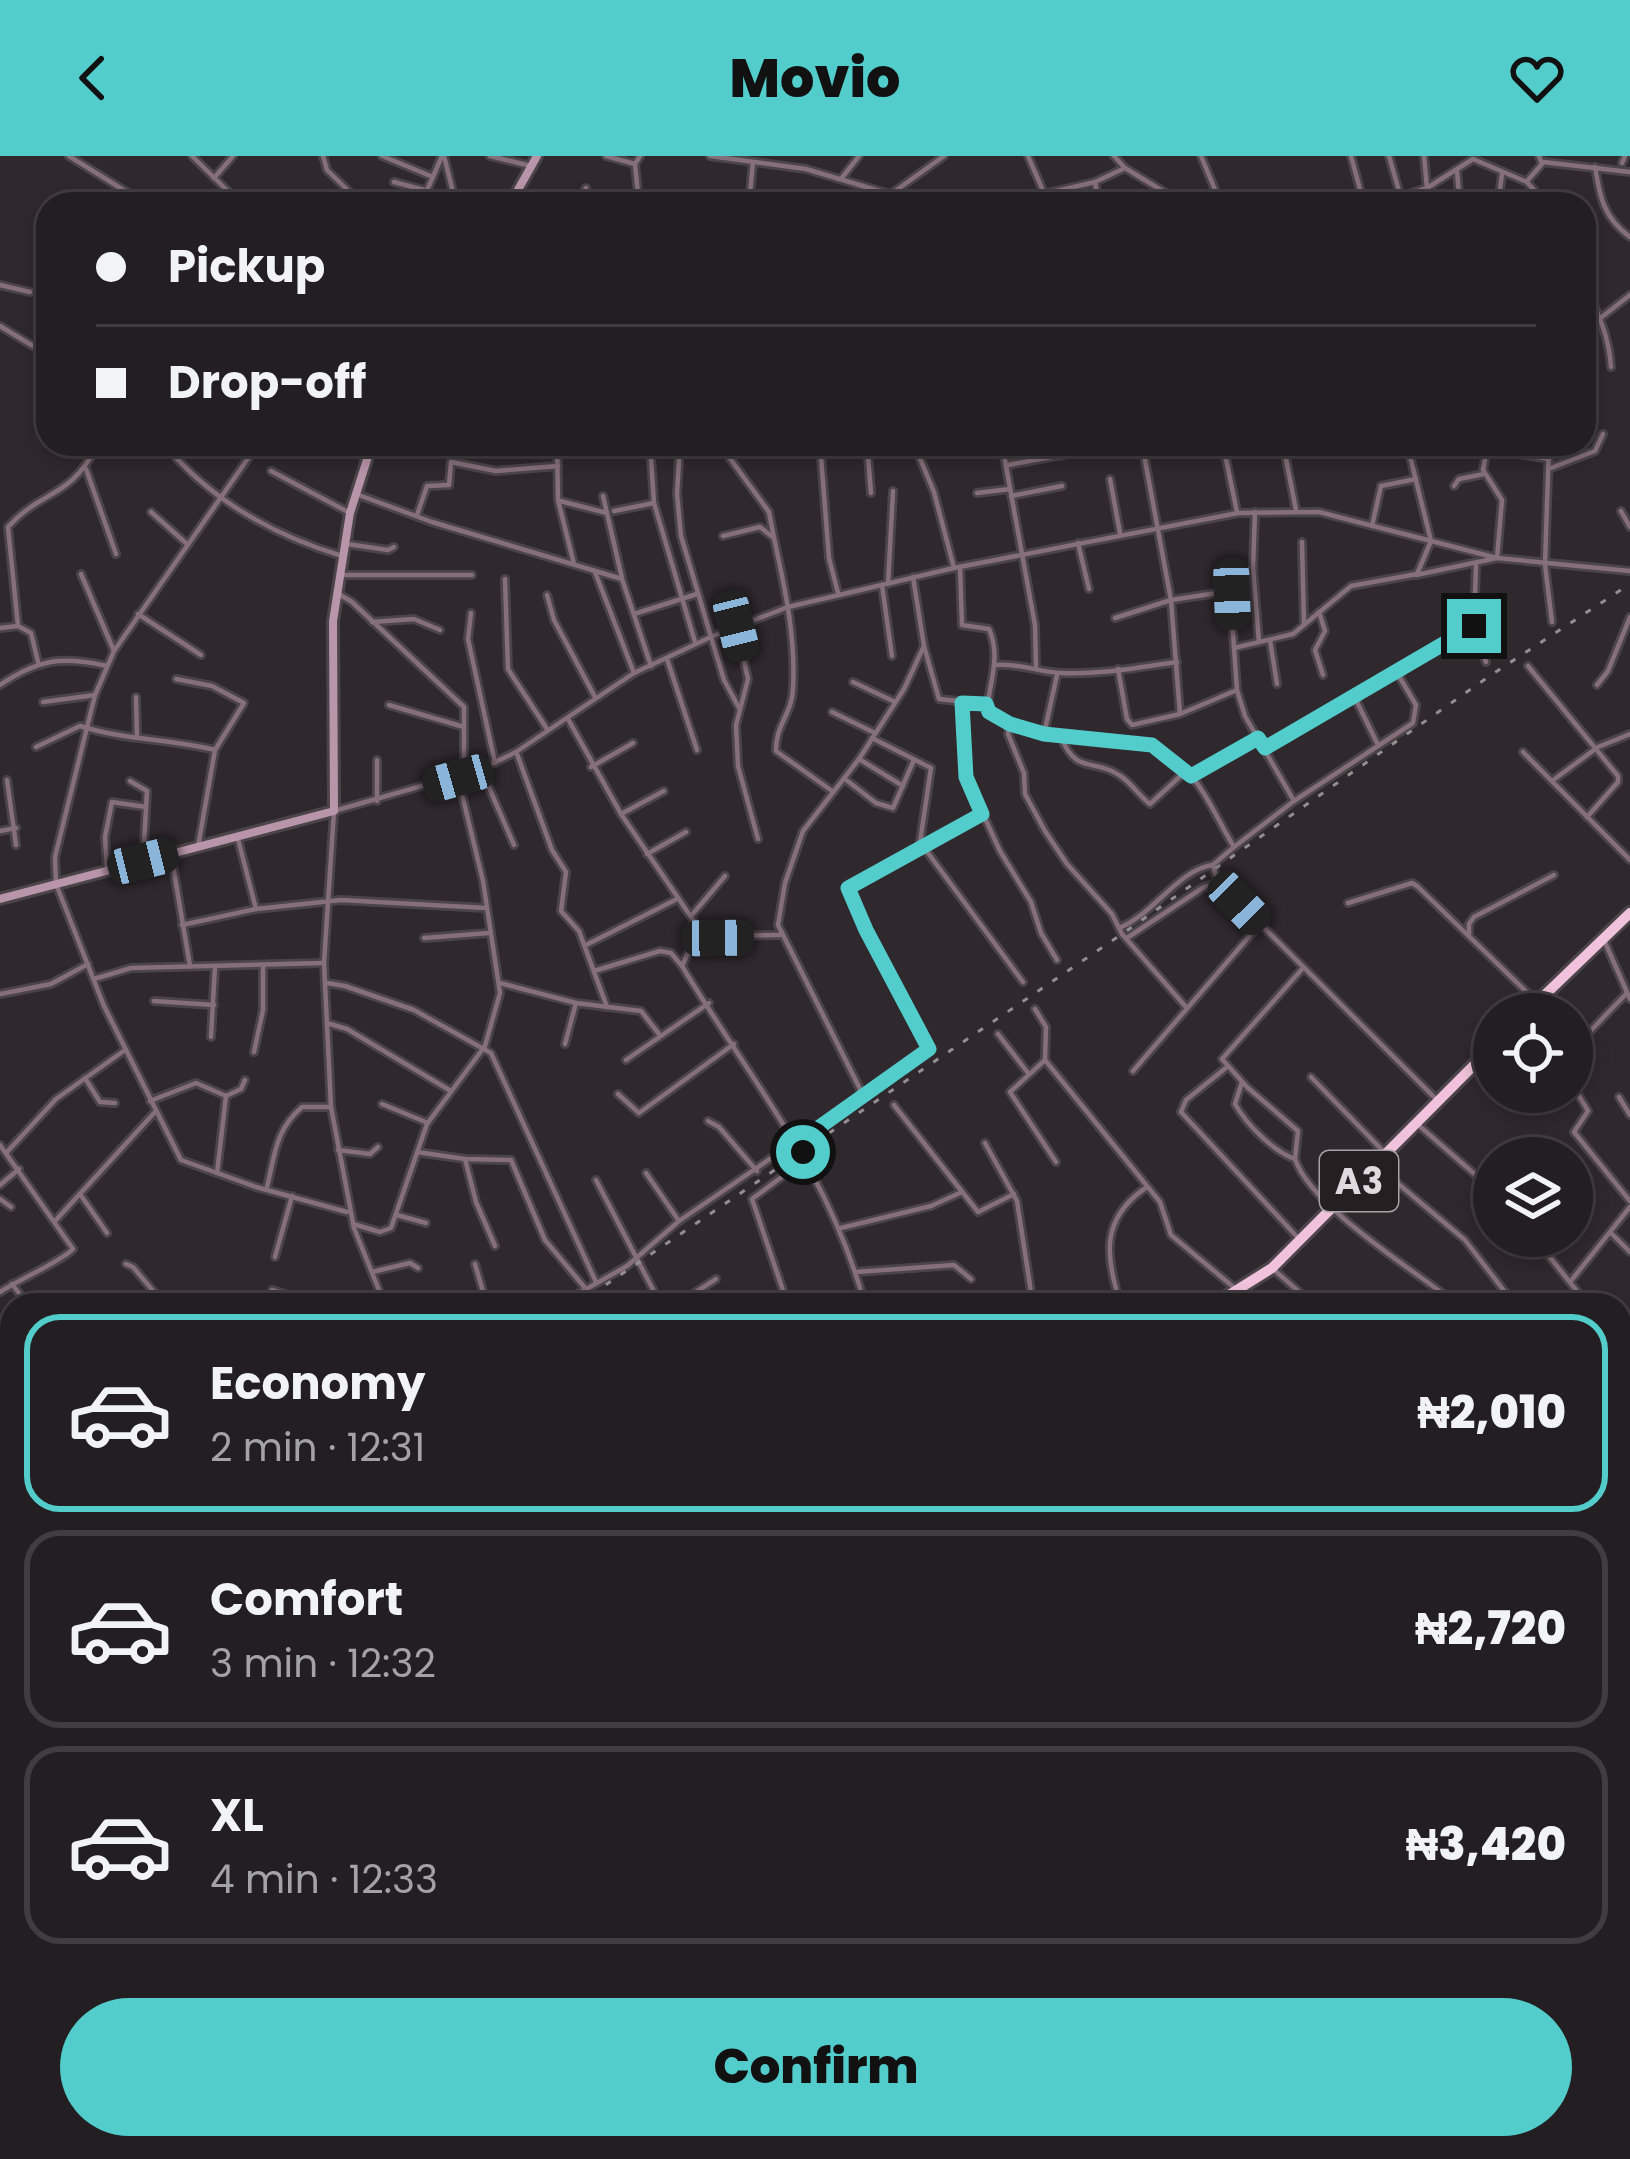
<!DOCTYPE html>
<meta charset="utf-8">
<style>
:root{--surface:#231e21;--page:#2f2b2e;--text:#f1f3f6;--muted:#a3a2a5;--line:#403c3f;--accent:#52cdcc}
body{margin:0;font-family:Poppins,sans-serif;background:var(--page);color:var(--text);height:100vh;display:flex;flex-direction:column;font-size:45px;white-space:nowrap}
*{box-sizing:border-box;margin:0}
p{font-size:39px;color:var(--muted)}
.icon{flex:none;width:66px;height:66px;fill:none;stroke:currentColor;stroke-width:2;stroke-linecap:round;stroke-linejoin:round}
.map{position:relative;flex:1;overflow:hidden}
.drawer{position:absolute;left:0px;top:1137px;width:1632px;height:867px;display:flex;flex-direction:column;background:var(--surface);border-radius:36px 36px 0 0;box-shadow:0 6px 18px #0003,0 0 0 3px var(--line)}
.drawer>*{flex:none}
.banner{position:absolute;left:36px;top:36px;width:1560px;height:264px;border-radius:36px;box-shadow:0 6px 18px #0003,0 0 0 3px var(--line);display:grid;align-content:center;height:264px;padding:0 60px;background:var(--surface)}
.controls{position:absolute;left:1473px;top:837px;display:grid;gap:24px}
.controls a{display:grid;place-items:center;width:120px;height:120px;border-radius:50%;background:var(--surface);box-shadow:0 6px 18px #0003,0 0 0 3px var(--line);font-size:60px}
.end{position:absolute;width:54px;height:54px;margin:-27px;border:15px solid #52cdcc;background:#111;box-shadow:0 0 0 6px #111}
.from{border-radius:50%}
.car{position:absolute;width:36px;height:72px;margin:-36px -18px;border-radius:15px;box-shadow:0 0 9px 3px #0007;background:linear-gradient(#222 24%,#8ab4d8 0 40%,#222 0 76%,#8ab4d8 0 86%,#222 0)}
.banner b{display:flex;align-items:center;gap:42px;height:114px;font-size:45px}
.banner b+b{border-top:3px solid var(--line)}
.banner i{width:30px;height:30px;background:var(--text)}
ul{padding:21px 0 0;list-style:none}
li{display:flex;align-items:center;gap:36px;height:198px;margin:0 24px 18px;padding:0 36px;border:6px solid var(--line);border-radius:36px}
li div{flex:1}
li b{display:block;font-size:45px}
li em{font-style:normal;font-weight:800}
li.selected{border-color:var(--accent)}
li>.icon{width:108px;height:108px;stroke-width:1.5}
.button{display:flex;gap:24px;margin-top:auto;padding:24px 60px}
.button a{flex:1;height:138px;border-radius:72px;background:var(--accent);color:#111;font-size:48px;font-weight:800;line-height:138px;text-align:center}
header{display:flex;justify-content:space-between;align-items:center;height:156px;padding:0 60px;background:var(--accent);color:#111;font-size:54px;font-weight:800}
.map>svg:first-child{display:block}
</style>
<header><svg class="icon" aria-label="back" viewBox="0 0 24 24"><path d="M15 5l-7 7 7 7"/></svg>Movio<svg class="icon" aria-label="heart" viewBox="0 0 24 24"><path d="M12 20l-8-8c-3-5 5-10 8-4 3-6 11-1 8 4z"/></svg></header>
<div class="map">
<svg width="1630" height="2003" viewBox="0 0 1630 2003">
<rect width="100%" height="100%" fill="#2f282c"/>
<g fill="none" stroke-linecap="round" stroke-linejoin="round">
<g stroke="#4b4448" stroke-width="10">
<g id="minor">
<path d="M69,0l77,48"/>
<path d="M192,0l42,41 21,1 8,6"/>
<path d="M323,0l4,14 35,34"/>
<path d="M382,0l51,21"/>
<path d="M444,0l12,48"/>
<path d="M490,0l41,10"/>
<path d="M606,0l29,8"/>
<path d="M710,0l96,13 117,35"/>
<path d="M1028,0l16,37"/>
<path d="M1114,0l11,12 59,36"/>
<path d="M1201,0l20,48"/>
<path d="M1351,0l13,48"/>
<path d="M1389,0l12,42"/>
<path d="M1424,0l3,32"/>
<path d="M1543,6l87,10"/>
<path d="M1622,7l3,-7"/>
<path d="M1595,11c5,31 9,51 35,70"/>
<path d="M1457,16l3,32"/>
<path d="M214,22l19,-22"/>
<path d="M841,23l18,-23"/>
<path d="M1528,24l14,-16 -3,-8"/>
<path d="M394,26l30,8"/>
<path d="M891,38l53,-38"/>
<path d="M421,48l21,-48"/>
<path d="M577,48l9,-16"/>
<path d="M639,48l-4,-40 5,-8"/>
<path d="M749,48l4,-42"/>
<path d="M1000,48l95,-22"/>
<path d="M1099,48l-4,-22 30,-14"/>
<path d="M1378,48l49,-16 46,-29 54,23 19,22"/>
<path d="M1498,48l4,-30"/>
<path d="M0,129l30,7"/>
<path d="M1584,131c15,26 25,50 27,80"/>
<path d="M0,170l48,29"/>
<path d="M1584,175l46,-36"/>
<path d="M164,288c47,57 109,91 178,112"/>
<path d="M258,288l-144,207 -19,44 -40,162 1,27 48,122 77,154 75,27 91,25"/>
<path d="M557,288l1,56 16,64"/>
<path d="M650,288l4,59 41,139"/>
<path d="M680,288l-3,50 4,42 43,144 15,28"/>
<path d="M820,288l9,114 9,35"/>
<path d="M867,288l4,49"/>
<path d="M914,288l20,48 20,76"/>
<path d="M1002,288l33,181 1,43"/>
<path d="M1142,288l29,156 9,114"/>
<path d="M1283,288l13,66"/>
<path d="M1347,288h18"/>
<path d="M1549,288l-4,121 7,57"/>
<path d="M1489,293l60,10"/>
<path d="M729,301l40,55 5,26"/>
<path d="M1226,303l11,53"/>
<path d="M1008,309l65,-12"/>
<path d="M1551,312l44,-17 8,-17"/>
<path d="M86,313l30,85"/>
<path d="M271,315l79,42"/>
<path d="M1110,323l10,54"/>
<path d="M1454,330l5,-7 25,-5"/>
<path d="M977,337l33,-4"/>
<path d="M356,338l76,28 190,57 29,87"/>
<path d="M603,340l19,82"/>
<path d="M1011,340l51,-10"/>
<path d="M560,345l47,12"/>
<path d="M614,355l40,-8"/>
<path d="M1621,355l9,16"/>
<path d="M151,356l36,32"/>
<path d="M1255,356l-2,56 6,74"/>
<path d="M417,359l10,-29 22,-1 2,-23 45,9 62,-5"/>
<path d="M1372,370l9,-40 35,-7"/>
<path d="M723,380l37,-9 14,11c11,51 22,99 19,151 -1,25 -18,37 -17,62l56,40"/>
<path d="M1302,386l2,83"/>
<path d="M1078,387l11,46"/>
<path d="M347,388l41,6 6,-3"/>
<path d="M1476,409l-2,61 12,36"/>
<path d="M960,411l2,58 27,4c12,27 1,53 -2,80 34,27 85,31 127,35 33,3 42,-2 69,23 22,21 35,54 51,80l-21,18c-34,4 -60,50 -94,63"/>
<path d="M595,416l39,101"/>
<path d="M81,418l33,77"/>
<path d="M340,419h132"/>
<path d="M1416,419l81,-17 5,-58 -19,-30 5,-26"/>
<path d="M505,423l3,90 39,60"/>
<path d="M888,428l5,-93"/>
<path d="M882,429l10,71"/>
<path d="M337,437l15,9 112,105v68"/>
<path d="M547,439l7,25 41,77"/>
<path d="M1319,456l6,19 -10,19 8,25"/>
<path d="M471,457l-3,26 27,124"/>
<path d="M138,458l63,41"/>
<path d="M634,458l63,-20"/>
<path d="M1115,462l56,-18 59,-9 7,99 -57,24 -48,11 -5,-6 -9,-50"/>
<path d="M372,466l42,-3 26,11"/>
<path d="M736,470l12,53 -12,46 2,41 20,73"/>
<path d="M0,472l18,-2"/>
<path d="M1270,484l7,44"/>
<path d="M924,490l15,53 47,5"/>
<path d="M1234,492l59,-14 58,-48 66,-12 14,-33 -24,-97"/>
<path d="M667,503l30,91"/>
<path d="M38,506l-7,-29 -13,-7 -10,-99c34,-38 62,-27 90,-83"/>
<path d="M995,509c25,-2 43,7 67,8 38,2 77,-6 115,-11"/>
<path d="M1528,510l90,110v6l-31,35"/>
<path d="M176,523l36,7 32,17 -29,47"/>
<path d="M853,526l42,20"/>
<path d="M0,529c39,-26 61,-29 107,-19"/>
<path d="M1597,529l11,-14 22,-54"/>
<path d="M1237,534l8,26 49,85"/>
<path d="M1354,540l24,49"/>
<path d="M136,541l1,41"/>
<path d="M43,546l52,-7"/>
<path d="M962,547l4,74 34,74 31,51 10,31 16,27"/>
<path d="M389,549l75,22"/>
<path d="M832,556l43,21"/>
<path d="M568,563l53,95 83,122"/>
<path d="M1010,568l-2,10 16,39 1,21 20,37 22,33 45,50 10,20 64,73"/>
<path d="M1044,578l13,-59"/>
<path d="M1061,581c15,38 33,21 58,38 12,7 20,21 31,29l37,-34"/>
<path d="M872,582l59,30 -11,74 103,140"/>
<path d="M36,591l44,-21c44,14 90,13 135,24l-17,97"/>
<path d="M1266,592l208,-122"/>
<path d="M1523,596l107,108"/>
<path d="M517,598l35,96 14,22 -5,39 18,20 28,76"/>
<path d="M859,603l44,27"/>
<path d="M591,611l42,-24"/>
<path d="M481,613l33,76"/>
<path d="M1191,620l67,-38"/>
<path d="M845,623l31,24 17,5 20,-46"/>
<path d="M7,624l9,65"/>
<path d="M130,625l17,10 -4,70"/>
<path d="M1552,625l46,-34 32,-13"/>
<path d="M377,645v-41"/>
<path d="M621,658l43,-23"/>
<path d="M0,675l16,-3"/>
<path d="M238,683l18,70"/>
<path d="M1234,691l60,-46 119,-78 3,-18 -20,-34"/>
<path d="M171,698l19,112"/>
<path d="M647,698l39,-22"/>
<path d="M1213,709l5,17 217,216"/>
<path d="M107,712l-2,-31 7,-35 34,5"/>
<path d="M1348,747l64,-20 5,3 120,116"/>
<path d="M691,760l34,-40"/>
<path d="M182,769l74,-16 85,-9 145,8"/>
<path d="M704,780l76,-1"/>
<path d="M1469,780v-12l5,-7 80,-42"/>
<path d="M424,782l65,-5"/>
<path d="M1127,782l77,-51 14,-5"/>
<path d="M1604,784l26,59"/>
<path d="M586,789l91,-46"/>
<path d="M682,810l7,-15 10,-1 5,-14"/>
<path d="M594,815l66,-20 11,2 11,13c70,117 146,203 183,339"/>
<path d="M94,823l37,-11 193,-5"/>
<path d="M327,827l18,3 69,24 77,43 105,229"/>
<path d="M500,827l76,20 65,8 18,23"/>
<path d="M0,838l51,-10 37,-20"/>
<path d="M154,845l60,4"/>
<path d="M1035,853l11,18 -1,33 115,142 11,33 66,55"/>
<path d="M327,867l20,6 104,62"/>
<path d="M998,878l30,39"/>
<path d="M211,881l4,-71"/>
<path d="M565,888l11,-41"/>
<path d="M1572,894l55,-57"/>
<path d="M254,896l9,-42v-44"/>
<path d="M626,904l83,-57"/>
<path d="M1045,904l-35,32 46,70"/>
<path d="M1227,911l-41,33 -5,12 119,128"/>
<path d="M1133,915l127,-147"/>
<path d="M1311,921l75,77"/>
<path d="M85,922l15,24 15,1"/>
<path d="M1242,926l-7,22c12,21 38,47 60,55 15,45 108,104 147,134l8,12"/>
<path d="M1572,928l16,27 -14,21 56,69"/>
<path d="M861,935l-83,-166 7,-42 18,-52 56,-72 45,-70 20,-43 -11,-69"/>
<path d="M618,938l21,19 95,-69"/>
<path d="M226,940l15,-7 4,-9"/>
<path d="M1619,941l11,18"/>
<path d="M150,945l46,-18 30,13"/>
<path d="M382,948l46,19"/>
<path d="M894,949l84,107 36,-18"/>
<path d="M708,965l11,6 38,44"/>
<path d="M1416,967l78,68"/>
<path d="M985,987l32,58 16,104"/>
<path d="M0,989l73,104c-11,12 -55,31 -73,43"/>
<path d="M338,994l32,4 8,-7"/>
<path d="M7,996l49,-53 69,-49"/>
<path d="M417,996l48,7 46,1 34,80 41,49"/>
<path d="M465,1003l11,43 19,44"/>
<path d="M1295,1003l3,-28 -51,-44 -25,-28 81,-91"/>
<path d="M1376,1009l89,75 50,65"/>
<path d="M217,1017l9,-77"/>
<path d="M646,1017l33,48"/>
<path d="M596,1024l65,125"/>
<path d="M0,1029l19,-16"/>
<path d="M267,1031c8,-32 8,-57 35,-80h29"/>
<path d="M80,1038l27,39"/>
<path d="M0,1043l11,8"/>
<path d="M397,1059l29,8"/>
<path d="M55,1065l100,-109"/>
<path d="M353,1068l27,8 11,-4 36,-104 58,-78 15,-53 -17,-112 -25,-103"/>
<path d="M841,1072l90,-22 31,-14"/>
<path d="M1611,1077l19,19"/>
<path d="M1533,1080l55,69"/>
<path d="M275,1101l17,-61"/>
<path d="M126,1108l7,3 32,38"/>
<path d="M475,1108l12,41"/>
<path d="M1272,1112l42,37"/>
<path d="M372,1116l38,-9 8,5"/>
<path d="M856,1116l98,-7 17,14"/>
<path d="M1570,1126l60,-75"/>
<path d="M12,1128l16,21"/>
<path d="M272,1134l13,4 6,11"/>
<path d="M209,1149l1,-9"/>
<path d="M385,1149l-31,-77 -23,-121 -7,-144 10,-152 147,-42 35,-17 118,-79 79,-37 75,-29 166,-39 284,-55 81,-1 178,46 133,13"/>
<path d="M558,1149l69,-39 52,-45 249,-170 1,-6 -63,-115 -18,-42 134,-74"/>
<path d="M676,1149l40,-26"/>
<path d="M788,1149l-36,-106 54,-40"/>
<path d="M1121,1149c-16,-48 -21,-87 26,-118"/>
<path d="M1620,1193l10,14"/>
<path d="M0,1194l12,19"/>
<path d="M0,1238l12,16"/>
<path d="M1620,1252l10,-8"/>
<path d="M1620,1284l10,11"/>
<path d="M0,1328l12,-10"/>
<path d="M1620,1383l10,14"/>
<path d="M0,1401l12,20"/>
<path d="M1620,1420l10,-7"/>
<path d="M1620,1492l10,-7"/>
<path d="M1620,1556l10,-8"/>
<path d="M1620,1600l10,9"/>
<path d="M1620,1652l10,6"/>
<path d="M1620,1704l10,7"/>
<path d="M0,1754l12,15"/>
<path d="M0,1756h12"/>
<path d="M1620,1770l10,10"/>
<path d="M1620,1830l10,-12"/>
<path d="M1620,1857l10,7"/>
<path d="M1620,1945l10,13"/>
<path d="M87,1992l4,11"/>
<path d="M685,1992l5,11"/>
<path d="M799,1992l8,11"/>
<path d="M885,1992l10,11"/>
<path d="M1111,1992l13,11"/>
<path d="M1188,1992l14,11"/>
<path d="M1298,1992l9,11"/>
<path d="M1437,1992l9,11"/>
<path d="M1571,1992l12,11"/>
<path d="M0,2002l1,1"/>
<path d="M480,2003l1,-11"/>
<path d="M763,2003l10,-11"/>
<path d="M835,2003l9,-11"/>
<path d="M1026,2003l12,-11"/>
<path d="M1627,2003l3,-2"/>
</g>
</g>
<g stroke="#4b4448" stroke-width="14">
<g id="tertiary">
<path d="M1620,1625l10,-9"/>
<path d="M210,1992l14,11"/>
<path d="M1367,2003l5,-11"/>
</g>
</g>
<g stroke="#4b4448" stroke-width="14">
<g id="secondary">
<path d="M510,48l27,-48"/>
<path d="M0,743l334,-88 -1,-190 17,-108 22,-69"/>
</g>
</g>
<g stroke="#4b4448" stroke-width="16">
<g id="trunk">
<path d="M1525,858l105,-101"/>
<path d="M1213,1149l59,-37 222,-223"/>
<path d="M0,1877l12,-12"/>
</g>
</g>
<use href="#minor" stroke="#856f7b" stroke-width="4.5"/>
<use href="#tertiary" stroke="#856f7b" stroke-width="8"/>
<use href="#secondary" stroke="#b995a9" stroke-width="8"/>
<use href="#trunk" stroke="#f0c2db" stroke-width="10"/>
<g stroke="#948e91" stroke-width="3" stroke-dasharray="6 12" stroke-linecap="butt">
<path d="M576,1149l546,-371 369,-259 139,-91"/>
<path d="M0,1547l12,-8"/>
</g>
</g>
<g fill="none" stroke-linecap="round" stroke-linejoin="round">
<path stroke="#52cdcc" stroke-width="15" d="M803,996l-6,-9 132,-94 -63,-119 -18,-42 134,-74 -16,-37 -4,-74 24,1 3,8 21,12 34,10 108,11 39,31 67,-38 7,10 209,-122"/>
</g>
<g text-anchor="middle" stroke-width="12" stroke-linejoin="round" paint-order="stroke">
<rect fill="#251f22" stroke="#a7a2a5" stroke-width="3" x="1320" y="995" width="78" height="60" rx="9"/>
<g font-size="36" font-weight="bold" fill="#dfdadd">
<text x="1359" y="1038">A3</text>
</g>
</g>
</svg>
<div class="controls">
<a><svg class="icon" aria-label="locate" viewBox="0 0 24 24"><circle cx="12" cy="12" r="6"/><path d="M12 2v4M12 18v4M2 12h4M18 12h4"/></svg></a>
<a><svg class="icon" aria-label="layers" viewBox="0 0 24 24"><path d="M12 4l9 5-9 5-9-5zM3 14l9 5 9-5"/></svg></a>
</div>
<i class="end from" style="left:803px;top:996px"></i>
<i class="end" style="left:1474px;top:470px"></i>
<i class="car" style="left:1232px;top:438px;rotate:178deg"></i>
<i class="car" style="left:736px;top:470px;rotate:166deg"></i>
<i class="car" style="left:458px;top:622px;rotate:254deg"></i>
<i class="car" style="left:143px;top:705px;rotate:76deg"></i>
<i class="car" style="left:1239px;top:747px;rotate:136deg"></i>
<i class="car" style="left:718px;top:782px;rotate:89deg"></i>
<div class="banner">
<b><i class="from"></i>Pickup</b>
<b><i></i>Drop-off</b>
</div>
<section class="drawer">
<ul>
<li class="selected"><svg class="icon" aria-label="car" viewBox="0 0 24 24"><path d="M5 17H2v-5l4-1 3-4h7l3 4 3 1v5h-3M9 17h6M6 11h13"/><circle cx="7" cy="17" r="2"/><circle cx="17" cy="17" r="2"/></svg><div><b>Economy</b><p>2 min · 12:31</p></div><em>₦2,010</em></li>
<li><svg class="icon" aria-label="car" viewBox="0 0 24 24"><path d="M5 17H2v-5l4-1 3-4h7l3 4 3 1v5h-3M9 17h6M6 11h13"/><circle cx="7" cy="17" r="2"/><circle cx="17" cy="17" r="2"/></svg><div><b>Comfort</b><p>3 min · 12:32</p></div><em>₦2,720</em></li>
<li><svg class="icon" aria-label="car" viewBox="0 0 24 24"><path d="M5 17H2v-5l4-1 3-4h7l3 4 3 1v5h-3M9 17h6M6 11h13"/><circle cx="7" cy="17" r="2"/><circle cx="17" cy="17" r="2"/></svg><div><b>XL</b><p>4 min · 12:33</p></div><em>₦3,420</em></li>
</ul>
<div class="button"><a>Confirm</a></div>
</section>
</div>
